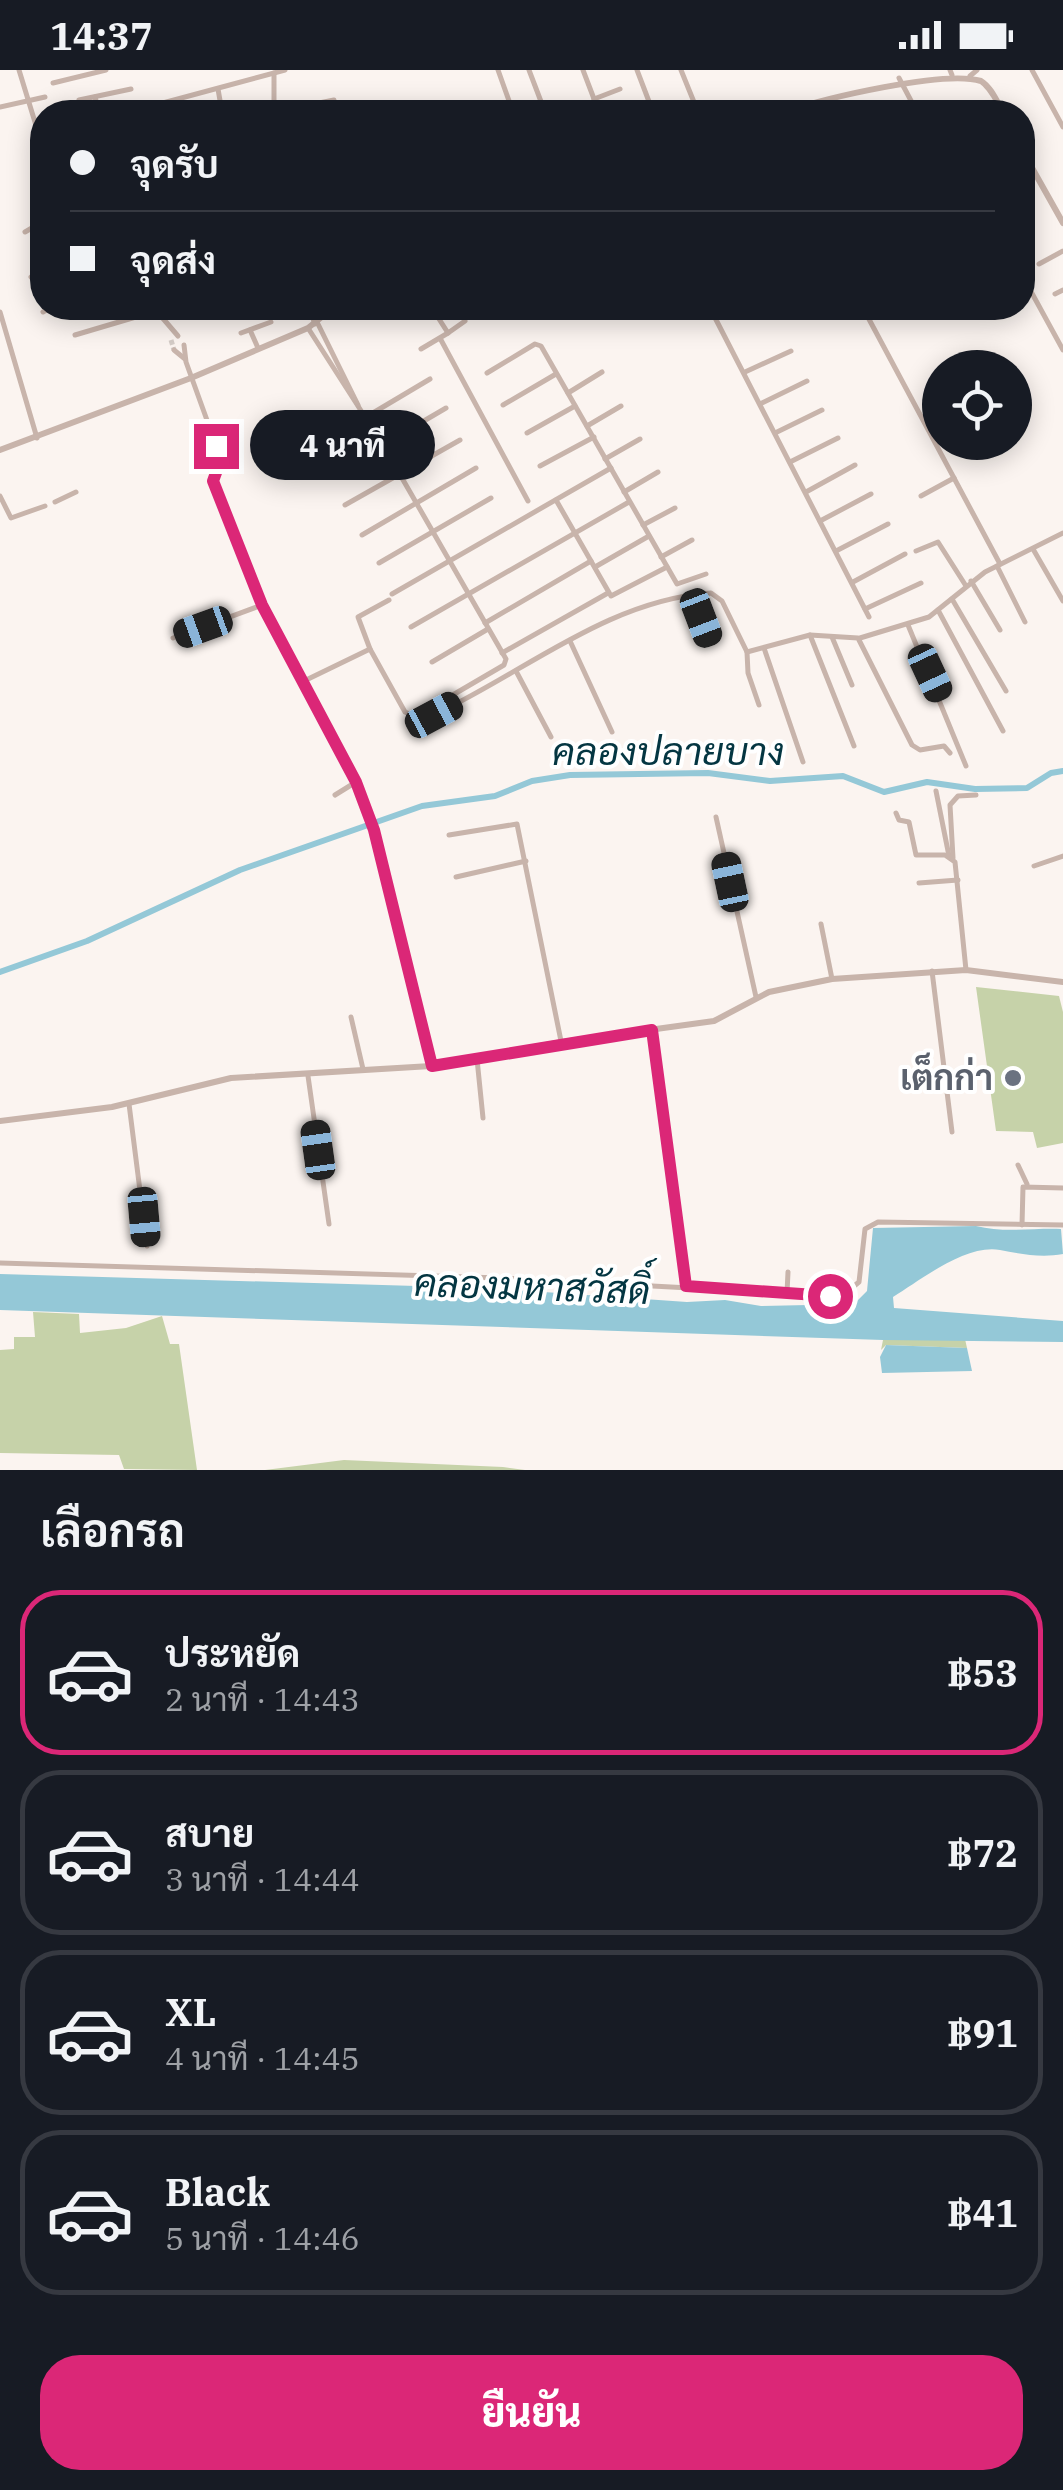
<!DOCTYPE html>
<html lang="th">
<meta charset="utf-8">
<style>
:root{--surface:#171b24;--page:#242831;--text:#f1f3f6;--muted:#9ea1a6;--line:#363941;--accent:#db2777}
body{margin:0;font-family:"IBM Plex Serif",Sarabun,serif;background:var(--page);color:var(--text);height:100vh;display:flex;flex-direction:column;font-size:38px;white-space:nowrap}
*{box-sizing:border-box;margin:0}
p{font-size:32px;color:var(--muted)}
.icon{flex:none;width:55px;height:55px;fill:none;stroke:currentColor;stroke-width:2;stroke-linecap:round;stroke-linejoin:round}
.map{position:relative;height:1400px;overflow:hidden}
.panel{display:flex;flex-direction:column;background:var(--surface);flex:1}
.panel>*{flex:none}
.banner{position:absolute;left:30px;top:30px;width:1005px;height:220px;border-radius:40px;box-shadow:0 5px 25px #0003;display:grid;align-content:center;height:220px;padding:0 40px;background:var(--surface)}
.fabs{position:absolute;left:922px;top:280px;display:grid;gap:20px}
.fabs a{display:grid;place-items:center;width:110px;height:110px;border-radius:50%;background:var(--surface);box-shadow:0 5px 25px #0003;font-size:50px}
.end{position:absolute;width:45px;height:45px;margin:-22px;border:12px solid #db2777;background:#fff;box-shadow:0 0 0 5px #fff}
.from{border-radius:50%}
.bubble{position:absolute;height:70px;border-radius:35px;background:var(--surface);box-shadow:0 5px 25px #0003;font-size:32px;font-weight:800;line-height:70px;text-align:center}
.car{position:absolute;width:30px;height:60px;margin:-30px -15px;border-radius:12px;box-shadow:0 0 8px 2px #0007;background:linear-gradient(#222 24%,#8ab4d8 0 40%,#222 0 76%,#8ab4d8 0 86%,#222 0)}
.banner b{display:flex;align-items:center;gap:35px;height:95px;font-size:38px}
.banner b+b{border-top:2px solid var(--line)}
.banner i{width:25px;height:25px;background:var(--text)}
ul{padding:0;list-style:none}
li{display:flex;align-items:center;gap:30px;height:165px;margin:0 20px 15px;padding:0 20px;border:5px solid var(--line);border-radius:40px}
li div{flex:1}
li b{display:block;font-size:38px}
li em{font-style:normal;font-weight:800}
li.active{border-color:var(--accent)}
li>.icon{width:90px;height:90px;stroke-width:1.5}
h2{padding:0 40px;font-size:45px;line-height:120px}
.cta{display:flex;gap:20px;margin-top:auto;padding:20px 40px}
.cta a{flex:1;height:115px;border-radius:40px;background:var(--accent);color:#fff;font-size:40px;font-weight:800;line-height:115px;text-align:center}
.status{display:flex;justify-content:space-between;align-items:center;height:70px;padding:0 50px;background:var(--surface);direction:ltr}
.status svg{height:28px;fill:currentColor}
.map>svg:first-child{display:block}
</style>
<div class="status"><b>14:37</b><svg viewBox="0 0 49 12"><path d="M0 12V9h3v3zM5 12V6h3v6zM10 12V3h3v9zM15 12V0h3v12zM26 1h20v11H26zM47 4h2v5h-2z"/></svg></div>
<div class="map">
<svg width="1063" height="1400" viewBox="0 0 1063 1400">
<rect width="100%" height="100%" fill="#fbf4f0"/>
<g fill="#c6d2a9">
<path d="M976,917l83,9 4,16v131l-26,5 -4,-16 -37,-1z"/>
<path d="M33,1242l46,2 1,19 46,-5 36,-12 8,28h9l18,126 -73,-1 -5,-14 -119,-2v-103l14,-1v-12h21z"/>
<path d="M965,1269l2,9 -81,-3 -5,5 2,-10z"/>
<path d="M344,1390l159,7 22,3h-260z"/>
</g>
<g fill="#94c8d7">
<path d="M976,1156c27,7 56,2 85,3l2,25c-22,4 -42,0 -63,-4 -34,-6 -78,29 -107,47l1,11 169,13v21l-180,-2 -883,-30v-36l485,14 202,14 38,-2 36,6 93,-2 13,-13 6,-63z"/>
<path d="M886,1275l81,3 5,23 -90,2 -2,-16z"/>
</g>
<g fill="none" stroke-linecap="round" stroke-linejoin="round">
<path stroke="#94c8d7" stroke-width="6" d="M0,902l87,-31 153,-71 182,-64 73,-10 37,-15 38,-6 138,-2 62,8 73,-5 41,16 43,-10 48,7 52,-1 24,-15 12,-2"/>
<path stroke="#d4ccc7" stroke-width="5" stroke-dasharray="5 2.5" stroke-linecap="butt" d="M171,270l3,10"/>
<g stroke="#c8b4ab" stroke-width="5">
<path d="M19,0l23,75"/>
<path d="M498,0l15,42"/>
<path d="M529,0l16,42"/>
<path d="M583,0l16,42"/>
<path d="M637,0l16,42"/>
<path d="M681,0l17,42"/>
<path d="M950,0l2,5"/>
<path d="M1032,0l31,57"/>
<path d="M274,3v39l60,-12"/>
<path d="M970,6l7,-6"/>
<path d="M899,8l18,34"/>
<path d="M53,13l53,-13"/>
<path d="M218,19l4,23"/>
<path d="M95,27l4,15"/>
<path d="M594,29l26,-10"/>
<path d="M79,30l52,-11"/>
<path d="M0,37l45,-10"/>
<path d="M148,37l137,-37"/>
<path d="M25,162l17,-10"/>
<path d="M1039,194l24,-13"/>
<path d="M1022,205l41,75"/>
<path d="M31,207l11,-8"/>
<path d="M1055,224l8,-4"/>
<path d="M154,238l24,28"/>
<path d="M309,238l6,16"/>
<path d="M432,238l16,25 17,-12"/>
<path d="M710,238l159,309"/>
<path d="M863,238l137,256"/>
<path d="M399,241l4,-3"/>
<path d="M0,242l37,126"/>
<path d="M43,242l7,-4"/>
<path d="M317,252l41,83"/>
<path d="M308,258l75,117 123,214 -2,6 -53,31"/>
<path d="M250,260l8,18"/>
<path d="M241,263l30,-11"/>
<path d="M75,265l81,-24"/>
<path d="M441,270l87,161"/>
<path d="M184,275l2,17 35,97 -8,22 27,71 22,53 94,177 19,48 56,235"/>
<path d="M421,279l27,-16"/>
<path d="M174,280l11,9"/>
<path d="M745,302l46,-21"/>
<path d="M487,303l48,-29 6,2 136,238 29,-10"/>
<path d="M568,323l34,-21"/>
<path d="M760,334l47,-23"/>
<path d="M503,335l53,-31"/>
<path d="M587,356l34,-20"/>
<path d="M527,363l48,-27"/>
<path d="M775,363l47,-23"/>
<path d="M314,378l116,-69"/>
<path d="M605,389l35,-20"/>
<path d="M790,392l48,-24"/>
<path d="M540,396l54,-29"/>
<path d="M328,407l118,-69"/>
<path d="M624,422l34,-20"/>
<path d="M806,422l49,-27"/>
<path d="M0,426l11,22 34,-12"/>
<path d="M921,426l33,-18"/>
<path d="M556,430l55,96 56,-29"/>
<path d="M55,432l21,-10"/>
<path d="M345,435l115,-65"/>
<path d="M820,451l51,-27"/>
<path d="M643,455l32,-17"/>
<path d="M362,465l114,-67"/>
<path d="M1033,479l30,52"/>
<path d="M836,481l52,-27"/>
<path d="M916,481l22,-9 28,44"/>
<path d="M661,487l31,-17"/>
<path d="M379,493l112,-65"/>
<path d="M997,496l28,56"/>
<path d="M595,497l54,-31"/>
<path d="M971,511l29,49"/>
<path d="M853,512l52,-28"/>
<path d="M392,524l219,-126"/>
<path d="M693,526l17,46"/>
<path d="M952,529l54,92"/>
<path d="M865,539l56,-26"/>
<path d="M938,540l65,121"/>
<path d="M485,553l106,-62"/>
<path d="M908,555l58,141"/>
<path d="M411,557l218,-125"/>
<path d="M810,565l44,111"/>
<path d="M832,567l20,48"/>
<path d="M173,568l89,-33"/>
<path d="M860,568l69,-21 56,-45 78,-39"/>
<path d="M570,571l42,91"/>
<path d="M764,578l39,114"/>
<path d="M370,579l-12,-32 31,-17"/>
<path d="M747,582l1,21 11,32"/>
<path d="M502,583l106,-60"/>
<path d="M432,592l56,-33"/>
<path d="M516,601l35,66"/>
<path d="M304,611l66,-32 35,63 18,8c94,-41 181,-120 288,-127l11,8 25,51 63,-17 48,3 54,107 8,5 24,-4 6,7"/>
<path d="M936,721l13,65"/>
<path d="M335,725l21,-13"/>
<path d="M896,743l3,7 10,2 7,33h29l10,7 11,108"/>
<path d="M716,747l40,180"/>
<path d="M449,765l68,-11 44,217"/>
<path d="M953,788l-3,-53 8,-9 18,-1"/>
<path d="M1034,796l29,-10"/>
<path d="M456,807l70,-16"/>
<path d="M919,813l39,-3"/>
<path d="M821,854l11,55"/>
<path d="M932,901l20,161"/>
<path d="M351,947l12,52"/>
<path d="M653,960l33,256"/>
<path d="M477,989l6,59"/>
<path d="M308,1006l21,148"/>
<path d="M129,1034l18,142"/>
<path d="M1018,1095l9,19"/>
<path d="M1022,1155l1,-38 40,1"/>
<path d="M0,1193l501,15 341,18 17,-14 6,-53 13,-7 185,3"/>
<path d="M787,1223l1,-21"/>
</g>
<g stroke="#c8b4ab" stroke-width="6">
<path d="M785,42c40,-14 159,-42 196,-31 10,6 16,21 22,31"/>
<path d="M1022,80l41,73"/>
<path d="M0,380l191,-72 117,-50 25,-20"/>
<path d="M0,1051l112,-14 119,-29 200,-12 131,-24 152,-21 55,-29 63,-13 134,-9 97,12"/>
</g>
</g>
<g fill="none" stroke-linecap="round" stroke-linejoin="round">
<path stroke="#db2777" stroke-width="12" d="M216,376l5,13 -8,22 49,124 94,177 18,48 58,236 220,-36 34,256 144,10"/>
</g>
<circle fill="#6b7280" stroke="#fff" stroke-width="4" cx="1013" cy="1008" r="10"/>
<g text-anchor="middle" stroke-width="8" stroke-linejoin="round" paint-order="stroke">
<g font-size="35" font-weight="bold" fill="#5b616d" stroke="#fff" text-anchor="end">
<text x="993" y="1020">เต็กก่า</text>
</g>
<g font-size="38" font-style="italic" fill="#043642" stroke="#fff">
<text x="668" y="695">คลองปลายบาง</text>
<text transform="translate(532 1217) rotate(2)" y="13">คลองมหาสวัสดิ์</text>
</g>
</g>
</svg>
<div class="fabs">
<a><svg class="icon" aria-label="locate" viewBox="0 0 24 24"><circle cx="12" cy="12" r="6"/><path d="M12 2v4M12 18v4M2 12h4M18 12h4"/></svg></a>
</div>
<i class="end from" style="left:830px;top:1226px"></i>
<i class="end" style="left:216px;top:376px"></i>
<div class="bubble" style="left:250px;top:340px;width:185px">4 นาที</div>
<i class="car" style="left:701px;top:548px;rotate:159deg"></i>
<i class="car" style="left:203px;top:557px;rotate:250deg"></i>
<i class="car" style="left:930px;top:603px;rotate:155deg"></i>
<i class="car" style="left:434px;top:645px;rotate:62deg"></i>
<i class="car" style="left:730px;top:812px;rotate:348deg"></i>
<i class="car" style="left:318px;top:1080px;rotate:352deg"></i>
<i class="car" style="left:144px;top:1147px;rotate:175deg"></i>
<div class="banner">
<b><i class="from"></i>จุดรับ</b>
<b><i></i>จุดส่ง</b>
</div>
</div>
<section class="panel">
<h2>เลือกรถ</h2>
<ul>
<li class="active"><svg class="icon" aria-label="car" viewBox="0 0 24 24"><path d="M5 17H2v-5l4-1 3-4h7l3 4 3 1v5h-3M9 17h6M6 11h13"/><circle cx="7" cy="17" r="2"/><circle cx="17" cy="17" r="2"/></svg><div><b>ประหยัด</b><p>2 นาที · 14:43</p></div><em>฿53</em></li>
<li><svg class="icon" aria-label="car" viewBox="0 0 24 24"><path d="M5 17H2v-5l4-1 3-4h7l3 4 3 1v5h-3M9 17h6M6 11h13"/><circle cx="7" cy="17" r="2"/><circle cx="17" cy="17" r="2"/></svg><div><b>สบาย</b><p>3 นาที · 14:44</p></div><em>฿72</em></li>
<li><svg class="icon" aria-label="car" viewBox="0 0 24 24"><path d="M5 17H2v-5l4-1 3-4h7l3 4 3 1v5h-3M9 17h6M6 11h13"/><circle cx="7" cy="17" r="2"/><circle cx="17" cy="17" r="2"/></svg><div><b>XL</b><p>4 นาที · 14:45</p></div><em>฿91</em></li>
<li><svg class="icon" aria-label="car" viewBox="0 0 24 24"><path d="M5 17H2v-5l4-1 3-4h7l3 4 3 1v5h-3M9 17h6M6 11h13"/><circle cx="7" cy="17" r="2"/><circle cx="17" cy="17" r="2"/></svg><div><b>Black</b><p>5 นาที · 14:46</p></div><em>฿41</em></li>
</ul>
<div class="cta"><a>ยืนยัน</a></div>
</section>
